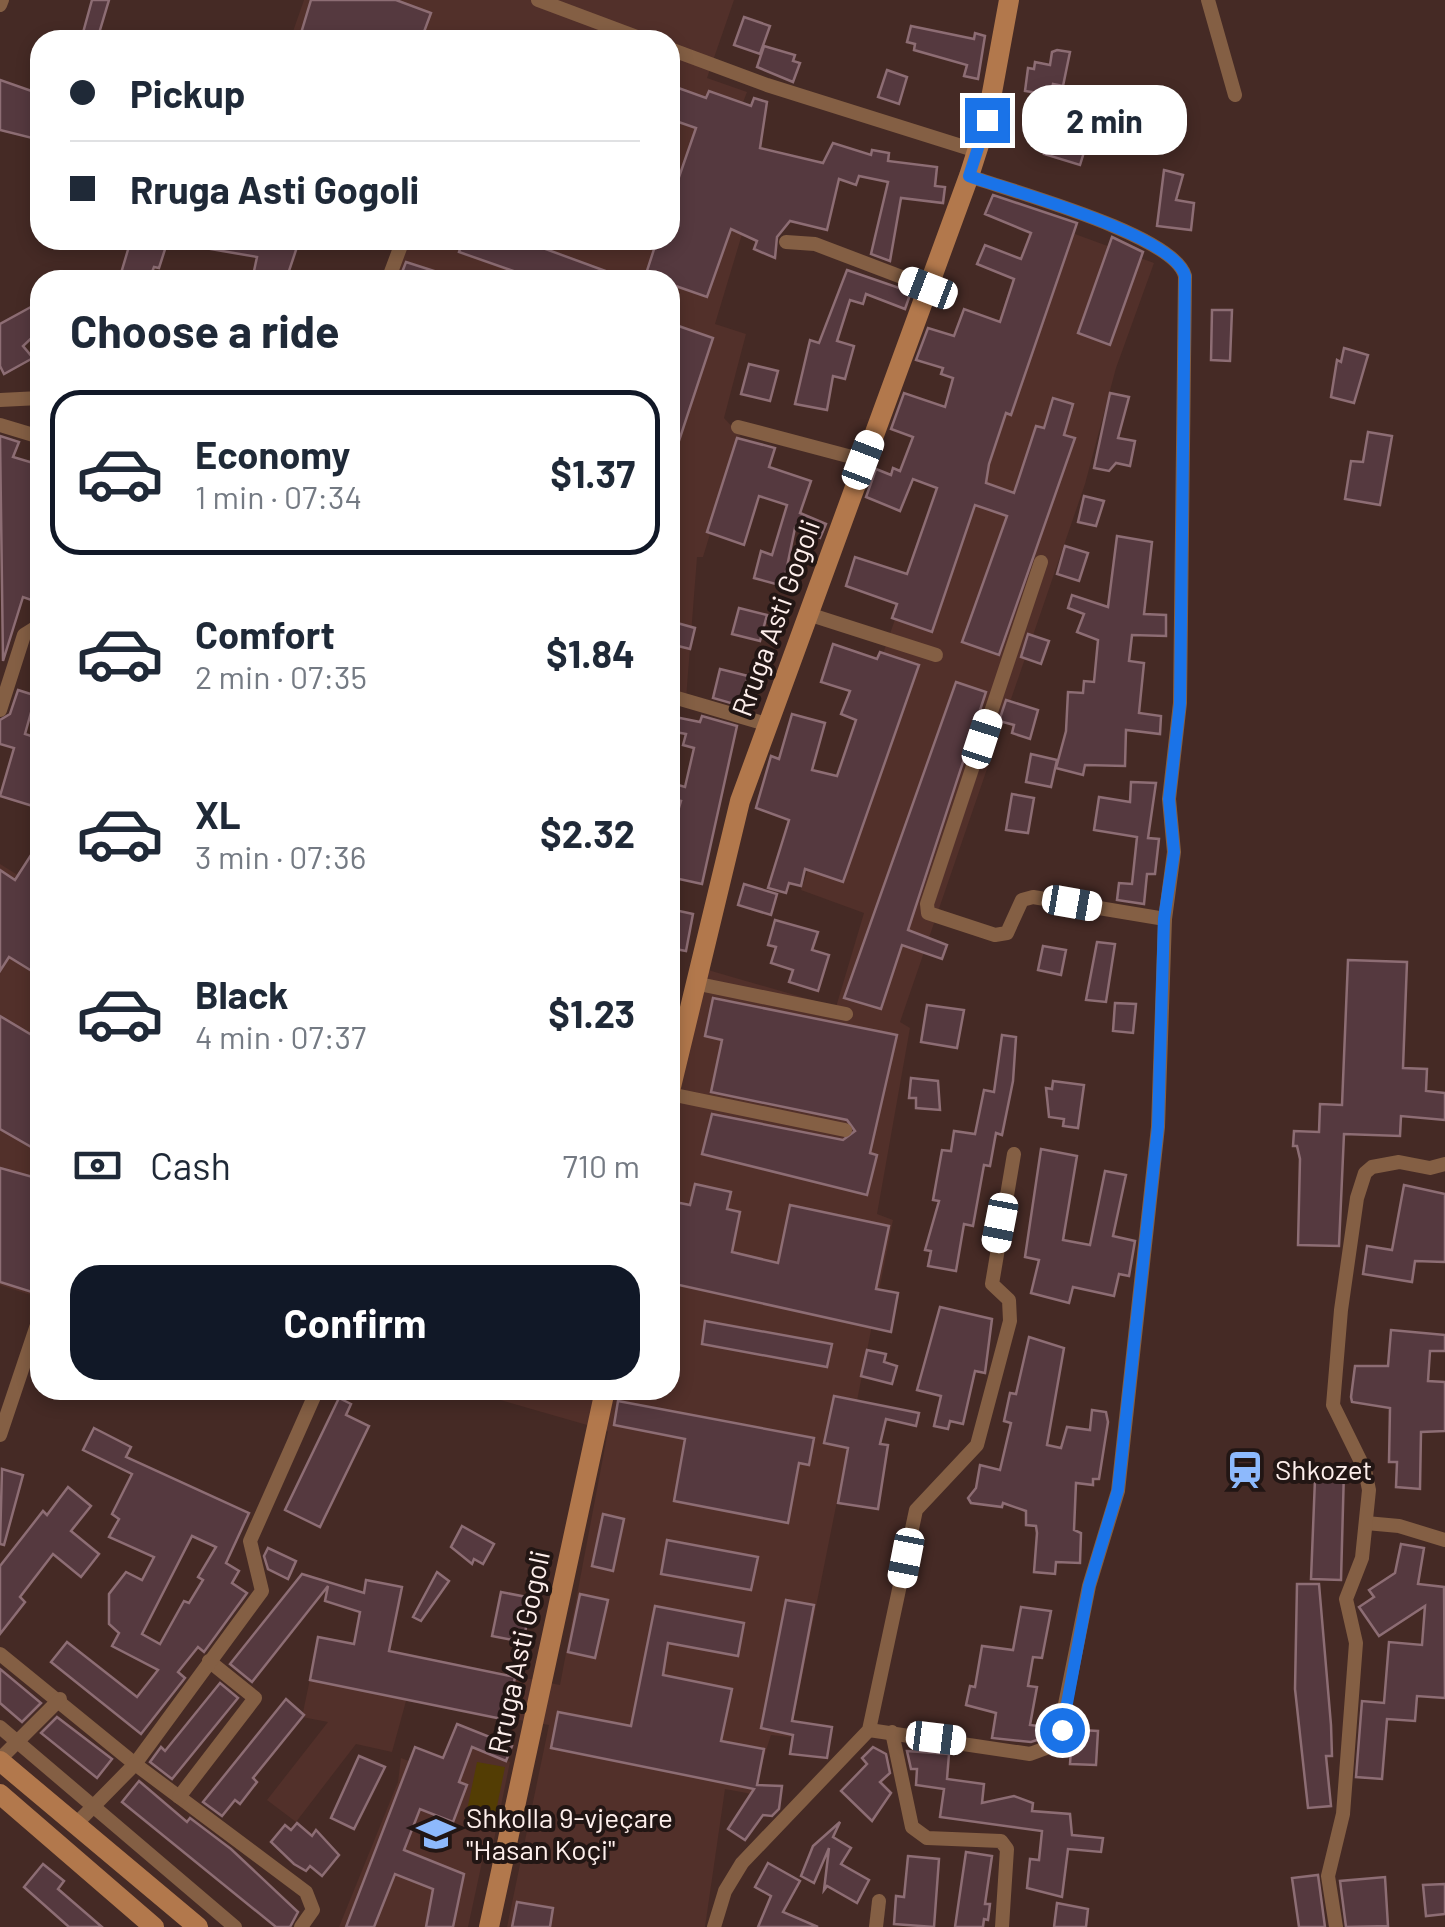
<!DOCTYPE html>
<meta charset="utf-8">
<style>
:root{--surface:#fff;--page:#f2f2f3;--text:#1f2937;--muted:#747a83;--line:#e0e1e3;--accent:#111827}
body{margin:0;font-family:Barlow,sans-serif;background:var(--page);color:var(--text);height:100vh;display:flex;flex-direction:column;font-size:38px;white-space:nowrap}
*{box-sizing:border-box;margin:0}
p{font-size:32px;color:var(--muted)}
.icon{flex:none;width:55px;height:55px;fill:none;stroke:currentColor;stroke-width:2;stroke-linecap:round;stroke-linejoin:round}
.map{position:relative;flex:1;overflow:hidden}
.details{position:absolute;left:30px;top:270px;width:650px;height:1130px;display:flex;flex-direction:column;background:var(--surface);border-radius:30px;box-shadow:0 5px 15px #0003}
.details>*{flex:none}
.top-card{position:absolute;left:30px;top:30px;width:650px;height:220px;border-radius:30px;box-shadow:0 5px 15px #0003;display:grid;align-content:center;height:220px;padding:0 40px;background:var(--surface)}
.end{position:absolute;width:45px;height:45px;margin:-22px;border:12px solid #1a73e8;background:#fff;box-shadow:0 0 0 5px #fff}
.from{border-radius:50%}
.bubble{position:absolute;height:70px;border-radius:30px;background:var(--surface);box-shadow:0 5px 15px #0003;font-size:32px;font-weight:700;line-height:70px;text-align:center}
.car{position:absolute;width:30px;height:60px;margin:-30px -15px;border-radius:12px;box-shadow:0 0 8px 2px #0007;background:linear-gradient(#fff 24%,#345 0 40%,#fff 0 76%,#345 0 86%,#fff 0)}
.top-card b{display:flex;align-items:center;gap:35px;height:95px;font-size:38px}
.top-card b+b{border-top:2px solid var(--line)}
.top-card i{width:25px;height:25px;background:var(--text)}
ul{padding:0;list-style:none}
li{display:flex;align-items:center;gap:30px;height:165px;margin:0 20px 15px;padding:0 20px;border:5px solid transparent;border-radius:30px}
li div{flex:1}
li b{display:block;font-size:38px}
li em{font-style:normal;font-weight:700}
li.on{border-color:var(--accent)}
li>.icon{width:90px;height:90px;stroke-width:1.5}
h2{padding:0 40px;font-size:45px;line-height:120px}
.pay{display:flex;align-items:center;gap:25px;height:110px;padding:0 40px;font-size:38px}
.pay p{margin-inline-start:auto}
.action{display:flex;gap:20px;margin-top:auto;padding:20px 40px}
.action a{flex:1;height:115px;border-radius:30px;background:var(--accent);color:#fff;font-size:40px;font-weight:700;line-height:115px;text-align:center}
.map>svg:first-child{display:block}
</style>
<div class="map">
<svg width="1445" height="1927" viewBox="0 0 1445 1927">
<rect width="100%" height="100%" fill="#452a25"/>
<g fill="#52302a">
<path d="M304,0h430l-27,78 40,14 -21,55 23,64 -34,113 31,10 -22,84 16,17 -37,122h-6l-11,142 -16,-4v-415h-275l13,-40h262v-200h-380z"/>
<path d="M1034,219l120,44 -38,105 -31,116 -185,538 10,6 -33,186 16,6 -103,517 -19,-2 -19,59 -27,-5 -20,138h-198l42,-202 -143,-24 -14,51 -36,-8 -60,78 -29,-22 61,-78 -26,-5 17,-81 241,49 48,-254 -142,-41h204v-261l38,-159 128,37 28,-94 -63,-23z"/>
<path d="M0,864l40,25 -3,408 -37,-12z"/>
<path d="M472,1747l38,15 -16,78 -7,-1 -19,88h-129l59,-145 3,-24 57,22z"/>
</g>
<path fill="#533d04" d="M477,1762l28,5 -12,59 -28,-6z"/>
<g fill="#55393f" stroke="#8d6d74" stroke-width="2.5" fill-rule="evenodd">
<path d="M92,0h17l-12,40h-16z"/>
<path d="M311,0h85l35,13 -10,27h-122z"/>
<path d="M744,17l26,9 -10,28 -26,-9z"/>
<path d="M911,26l63,13 1,-6 10,3 -7,43 -14,-3 3,-11 -53,-15 1,-6 -8,-2z"/>
<path d="M764,46l31,9 -2,6 7,2 -7,19 -36,-15z"/>
<path d="M1057,50l13,2 -7,34 -10,-2 -2,11 -26,-4 3,-23 6,1 1,-7 15,3 2,-13z"/>
<path d="M887,70l20,7 -8,27 -21,-7z"/>
<path d="M0,80l40,14v46l-40,-10z"/>
<path d="M670,85l36,13 3,-7 42,15 3,-8 13,4 -7,46 63,15 10,-20 38,12 1,-5 17,3 -1,8 49,6 -2,19 10,1 -2,16 -42,-5 -11,63 -19,-7 17,-72 -29,-6 -3,9 -17,-6 -12,51 -37,-9 -13,16 -2,21 -21,-9 3,-8 -26,-12 -24,68 -37,-13v-4h-26l13,-40h13v-37l26,-75 -26,-9z"/>
<path d="M1053,125l36,11 -9,29 -36,-11z"/>
<path d="M1164,170l19,5 -7,25 18,3 -3,27 -34,-4z"/>
<path d="M993,195l84,28 -66,192 -5,-2 -17,51 -3,19 28,10 22,-67 8,2 9,-30 20,6 -9,31 11,3 -76,217 -37,-13 45,-126 -32,-11 -43,127 -40,-14 5,-14 -51,-18 9,-29 52,17 30,-86 -24,-9 -13,32 -34,-14 10,-28 15,6 2,-7 7,3 13,-34 -22,-8 13,-36 41,14 8,-29 -12,-4 2,-6 -27,-8 12,-32 26,8 10,-27 36,13 14,-43 -37,-15 8,-19 36,14 10,-26 -46,-19z"/>
<path d="M1112,237l31,15 -33,93 -32,-12z"/>
<path d="M146,240l21,3 -8,25 -5,-1 -5,13h-30l11,-37 14,4z"/>
<path d="M200,240h85l13,4 -12,36 -32,-9 3,-14 -58,-10z"/>
<path d="M463,240h58l109,40h-91l-80,-28z"/>
<path d="M406,262l47,15 -1,3h-53z"/>
<path d="M847,270l64,22 -6,17 -39,-15 -3,10 -13,-4 -13,41 17,5 -9,33 -12,-3 -6,34 -32,-6 15,-64 9,3z"/>
<path d="M40,302v28l-17,16 10,12 -29,16 -4,-8v-42z"/>
<path d="M1212,310h20l-2,51 -19,-1z"/>
<path d="M670,323l43,15 -40,121 -3,-1z"/>
<path d="M1344,348l24,7 -14,48 -23,-6 6,-37 4,2z"/>
<path d="M749,364l29,7 -8,30 -29,-7z"/>
<path d="M1110,393l19,4 -11,41 17,3 -5,25 -14,-3 -7,8 -15,-3z"/>
<path d="M1368,432l24,4 -12,69 -35,-6 6,-38 12,1z"/>
<path d="M0,436l19,6 -6,15 27,8v138l-17,-6 -20,64z"/>
<path d="M737,438l38,10 -6,19 42,14 -11,32 26,11 -6,14 -25,-10 -12,58 -29,-8 7,-27 11,4 15,-50 -28,-9 -15,49 -37,-13z"/>
<path d="M1084,496l20,5 -8,25 -18,-4z"/>
<path d="M1117,536l35,6 -8,72 22,1v21l-34,-1 -3,26 15,2 -5,50 22,3 -1,18 -34,-4 -1,36 -40,-1 -2,10 -27,-7 10,-37 2,-39 15,1 1,-12 10,1 4,-42 -21,-8 7,-18 -16,-6 4,-13 36,12z"/>
<path d="M1065,546l23,7 -9,28 -22,-7z"/>
<path d="M739,608l28,7 -7,26 -28,-7z"/>
<path d="M670,621l25,7 -5,21 -20,-5z"/>
<path d="M1028,634l21,7 -8,23 -20,-7z"/>
<path d="M833,644l44,15 3,-7 39,13 -76,217 -38,-13 -4,17 -12,-3 -3,10 -18,-5 21,-68 -33,-12 15,-52 8,3 13,-45 33,9 -13,47 25,6 19,-56 -15,-6 9,-23 -29,-9z"/>
<path d="M720,669l28,7 -7,30 -28,-8z"/>
<path d="M956,682l30,10 -78,238 39,15 -5,14 -40,-14 -21,64 -37,-11z"/>
<path d="M18,690l22,7v14l-8,-2 -7,25 15,5 -4,68 -36,-11 14,-48 -14,-4v-24l10,-6z"/>
<path d="M1006,700l32,10 -8,29 -18,-6 2,-8 -15,-4z"/>
<path d="M670,716l30,6 2,-6 35,10 -35,158 -32,-7v-39l11,-37 -9,-2 3,-15 10,3 9,-39 -11,-3 3,-11 -16,-3z"/>
<path d="M1031,754l26,6 -6,27 -25,-5z"/>
<path d="M1131,782l25,1 -8,55 11,1 -4,35h-8l-3,30 -27,-4 2,-17 13,1 5,-47 -43,-7 5,-33 31,5z"/>
<path d="M1012,794l22,4 -6,35 -22,-3z"/>
<path d="M40,841v135l-31,-19 -9,14v-101l15,10z"/>
<path d="M744,884l33,10 -6,21 -33,-10z"/>
<path d="M670,909l23,5 -7,37 -16,-3z"/>
<path d="M775,920l43,12 -6,18 17,5 -11,36 -29,-9 4,-12 -22,-7 5,-16 -8,-2z"/>
<path d="M1097,942l18,2 -9,58 -20,-2z"/>
<path d="M1043,946l23,4 -5,25 -23,-5z"/>
<path d="M1348,960l59,2 -4,106 24,1 -1,22 19,2v27l-44,-4 -1,20 -56,-2 -5,112 -41,-1 2,-86 -3,-13h-4l1,-15 25,1 1,-28 22,1z"/>
<path d="M713,998l184,37 -27,118 7,2 -10,40 -165,-41 10,-40 131,26 12,-9 -8,-11 -136,-28 11,-52 -17,-4z"/>
<path d="M1115,1003l21,1 -3,29 -20,-2z"/>
<path d="M927,1005l37,5 -7,38 -36,-6z"/>
<path d="M0,1016l40,24v112l-40,-23z"/>
<path d="M1002,1035l14,2 -3,44 -11,54 -6,-2 -6,33 -6,-1 -11,61 -9,-2 -8,47 -28,-5 3,-15 -6,-1 14,-49 -6,-1 9,-50 9,1 3,-20 21,3 9,-44 10,2z"/>
<path d="M911,1078l27,3 2,29 -24,-2v-10h-7z"/>
<path d="M1053,1081l31,4 -6,43 -15,-2 1,-7 -15,-2 -3,-29 6,1z"/>
<path d="M1041,1149l36,7 -14,84 27,5 15,-74 21,4 -13,61 22,5 -6,35 -10,-2 -5,22 -41,-9 -4,16 -38,-10 8,-33 -14,-3z"/>
<path d="M0,1168l40,11v100l-5,14 -35,-11z"/>
<path d="M695,1184l36,8 -4,17 13,3 -8,40 46,11 12,-58 99,21 -13,63 22,4 -7,39 -221,-49v-82l20,4z"/>
<path d="M1404,1185l41,9v68l-30,-1 -3,21 -49,-8 4,-28 25,4z"/>
<path d="M940,1307l52,12 -7,54 -10,-2 -12,53 -13,-3 -2,8 -14,-3 7,-30 -24,-6z"/>
<path d="M705,1321l127,23 -5,23 -125,-23z"/>
<path d="M1391,1330l54,5v16h-15l-2,30 17,1v49l-24,1 -1,57 -24,-2 1,-25h-8l1,-54 -38,-6 -1,-5 4,-31h33z"/>
<path d="M1029,1337l35,11 -17,97 14,3 6,-21 23,3 2,-20 14,2 2,10 -9,57h-6v6l-17,-2 -2,47 7,3 -1,30 -24,-1 -1,12 -21,-2 3,-39 -1,-7 -10,-1v-14l-23,-8 -1,4 -31,-4 -3,-5 8,-10 4,-23 20,5 11,-47 -7,-2 6,-28 6,1z"/>
<path d="M867,1350l19,4 -2,8 13,4 -5,18 -31,-8z"/>
<path d="M834,1396l85,17 -3,13 -30,-7 -6,25 8,1 -10,64 -40,-6 10,-55 -24,-5z"/>
<path d="M339,1398l12,6 -5,11 23,11 -49,101 -35,-17z"/>
<path d="M618,1401l196,37 -5,27 -10,-2 -11,60 -114,-22 11,-62 -71,-14z"/>
<path d="M94,1428l37,19 -5,10 123,56 -23,50 13,8 -7,12 15,10 -43,59 -6,-5 -20,25 7,6 -44,56 -90,-72 16,-20 70,55 21,-27 -46,-24 7,-13 -10,-9v-30l17,-22 16,8 12,-23 -45,-20 10,-18 -7,-5 20,-40 -49,-24zM192,1536l24,11 -18,30 5,3 -14,23 -5,-2 -24,43 -18,-10z"/>
<path d="M2,1469l21,6 -19,70 -4,-1z"/>
<path d="M1331,1470h13l-3,110 -30,-1 4,-100 16,1z"/>
<path d="M68,1487l23,19 -20,25 28,23 -18,23 -28,-23 -33,43 5,5 -25,32v-68l43,-55 4,4z"/>
<path d="M603,1514l21,5 -11,52 -21,-5z"/>
<path d="M462,1526l32,18 -11,20 -9,-5 -2,5 -21,-17z"/>
<path d="M667,1540l91,17 -7,33 -90,-16z"/>
<path d="M1401,1544l23,4 -6,36 26,3 1,111 -28,-2 -2,25 -28,-2 -5,60 -26,-2 6,-76 22,2 5,-61 33,3 3,-39 -46,30 -20,-29 15,-10 -5,-7 26,-17z"/>
<path d="M268,1548l28,13 -8,18 -20,-10 -4,-13z"/>
<path d="M437,1572l12,9 -28,40 -8,-4z"/>
<path d="M302,1574l62,19 2,-13 36,7 -13,64 126,26 -8,43 -197,-40 8,-43 36,7 6,-32 -35,-11 3,-15 -76,96 -22,-18z"/>
<path d="M1297,1584h22l12,141 1,31h-6l5,50 -23,2 -13,-119z"/>
<path d="M501,1592l31,6 -9,44 -31,-6z"/>
<path d="M580,1594l28,6 -13,58 -27,-6z"/>
<path d="M786,1600l28,5 -22,116 40,6 -5,31 -37,-4 3,-19 -32,-7z"/>
<path d="M655,1606l89,17 -6,33 -70,-13 -5,32 69,14 -11,52 43,8 -7,36 25,1 -3,23 -7,7 -9,-1 -18,25 -17,-11 26,-40 -203,-41 7,-36 73,14z"/>
<path d="M1021,1607l30,4 -9,47 -9,-1 -5,29 9,1 -7,38 17,2 -1,10 -15,5 -39,-4 4,-25 -30,-8 4,-19 5,1 7,-41 31,4z"/>
<path d="M0,1669l41,34 -19,19 -22,-19z"/>
<path d="M220,1683l18,15 -66,81 -22,-17 11,-15 4,4z"/>
<path d="M286,1699l18,16 -51,63 4,4 -17,22 -5,-4 -13,16 -19,-14z"/>
<path d="M57,1717l55,42 -15,19 -56,-45z"/>
<path d="M457,1724l55,22 -6,15 -34,-14 -13,35 8,3 -14,37 -33,-13 -16,41 60,24 -11,53h-27l7,-38 -38,-15 -21,53h-28l69,-180 28,11z"/>
<path d="M1080,1730l18,1 -2,34 -26,-1 2,-30h8z"/>
<path d="M873,1747l13,7 4,19 -10,9 11,11 -19,28 -31,-30 26,-27 -5,-6z"/>
<path d="M907,1751l42,3 -2,25 37,5 -2,19 32,-7 19,7 -1,8 38,3 2,21 31,3 -2,14 -33,-3 -6,48 -35,-9 3,-29 9,1 3,-29 -102,-14 4,-28 -28,-4 1,-16h-6z"/>
<path d="M359,1756l26,11 -31,62 -23,-11z"/>
<path d="M139,1781l48,41 3,-4 41,31 67,63 -8,15h-14l-154,-125z"/>
<path d="M840,1822l-7,15 18,11 -10,16 28,16 -12,23 -30,-17 -3,4 5,-42 -15,35 -13,-7 12,-30z"/>
<path d="M297,1823l15,13 4,-6 23,25 -17,21 -12,-10 -4,5 -12,-7 -23,-22 14,-17 6,5z"/>
<path d="M966,1852l26,4 -7,48h5l-2,16 -4,-1 -1,8h-28z"/>
<path d="M908,1856l31,3 -5,68 -40,-3 2,-28 8,1z"/>
<path d="M768,1863l32,18 -17,31 35,15h-60l13,-31 -16,-9z"/>
<path d="M43,1864l21,17 -6,8 44,38h-33l-45,-40z"/>
<path d="M1318,1875l7,52h-26l-7,-49z"/>
<path d="M1385,1877l3,49 -42,1 -6,-46z"/>
<path d="M1445,1884v30l-19,2 -3,-31z"/>
<path d="M517,1902l36,6 -3,19h-38z"/>
<path d="M1057,1903l31,6 -2,18h-32z"/>
</g>
<g fill="none" stroke-linecap="round" stroke-linejoin="round">
<g stroke="#845f44" stroke-width="14">
<path d="M538,0l107,40"/>
<path d="M1208,0l27,95"/>
<path d="M0,5l2,-5"/>
<path d="M670,49l97,36 210,66"/>
<path d="M786,242l29,2 113,43"/>
<path d="M388,280l15,-40"/>
<path d="M0,400l40,-2"/>
<path d="M0,425l40,12"/>
<path d="M738,427l125,33"/>
<path d="M1041,562l-114,342 1,9 67,22 12,-2 15,-33 11,-3 132,22"/>
<path d="M808,614l128,41"/>
<path d="M677,698l89,26"/>
<path d="M0,710l24,-75 16,-10"/>
<path d="M694,983l152,31"/>
<path d="M670,1094l175,36"/>
<path d="M0,1435l40,-119"/>
<path d="M1366,1523l33,3 46,14"/>
<path d="M0,1654l135,110 171,128 7,18 -12,17"/>
<path d="M0,1727l235,200"/>
<path d="M869,1730l161,24 27,-10 32,-158 29,-95 40,-364 7,-208 9,-67 -5,-53 11,-96 5,-427c-10,-41 -174,-85 -216,-100"/>
<path d="M892,1732l20,95 15,11 74,3 6,8 -5,78"/>
<path d="M0,1759l60,-60"/>
<path d="M179,1797l76,-99 -46,-37"/>
<path d="M74,1826l61,-62 127,-173 -12,-50 67,-151"/>
<path d="M714,1927l11,-36 17,-28 127,-133 47,-220 61,-65 33,-124 -1,-21 -17,-16 22,-130"/>
<path d="M876,1927l3,-26"/>
<path d="M1336,1927l-8,-51 15,-62 13,-171 -10,-44 16,-41 7,-68 -4,-20 -32,-65 8,-95 16,-112 8,-25 7,-6 27,-5 31,6 15,-4"/>
</g>
<g stroke="#b2784c" stroke-width="20">
<path d="M670,1091l70,-290 229,-625 18,-56 22,-120"/>
<path d="M0,1761l198,166"/>
<path d="M0,1794l154,133"/>
<path d="M489,1927l116,-537"/>
</g>
</g>
<g fill="none" stroke-linecap="round" stroke-linejoin="round">
<path stroke="#1a73e8" stroke-width="12" d="M987,120l-18,56c42,15 206,59 216,100l-5,428 -11,95 5,53 -10,67 -6,208 -40,363 -29,96 -27,144"/>
</g>
<defs>
<g id="station-bare" transform="scale(3)"><path d="M-3-6H3Q5-6 5-4V2Q5 4 3 4L4.5 6H3L1.5 4h-3L-3 6H-4.5L-3 4Q-5 4-5 2V-4Q-5-6-3-6ZM-3.5-4v3h7v-3ZM-3.5 1v1.5H-2V1ZM2 1v1.5H3.5V1Z" fill="#8db9fc" stroke="#221614" stroke-width="2.5" paint-order="stroke"/></g>
<g id="school-bare" transform="scale(3)"><path d="M0-5L7-2L0 1L-7-2ZM-4 1L0 2.5L4 1V4Q0 6-4 4Z" fill="#8db9fc" stroke="#221614" stroke-width="2.5" paint-order="stroke"/></g>
</defs>
<g fill-rule="evenodd">
<use href="#station-bare" x="1245" y="1470"/>
<use href="#school-bare" x="436" y="1834"/>
</g>
<g text-anchor="middle" stroke-width="8" stroke-linejoin="round" paint-order="stroke">
<g font-size="28" fill="#feefec" stroke="#221614">
<text transform="translate(776 618) rotate(-70)" y="10">Rruga Asti Gogoli</text>
<text transform="translate(519 1652) rotate(-78)" y="10">Rruga Asti Gogoli</text>
</g>
<g font-size="28" fill="#feefec" stroke="#221614" text-anchor="start">
<text x="1275" y="1480">Shkozet</text>
<text x="466" y="1828">Shkolla 9-vjeçare<tspan x="466" dy="32">"Hasan Koçi"</tspan></text>
</g>
</g>
</svg>
<i class="end from" style="left:1062px;top:1730px"></i>
<i class="end" style="left:987px;top:120px"></i>
<div class="bubble" style="left:1022px;top:85px;width:165px">2 min</div>
<i class="car" style="left:928px;top:288px;rotate:291deg"></i>
<i class="car" style="left:863px;top:460px;rotate:21deg"></i>
<i class="car" style="left:982px;top:739px;rotate:18deg"></i>
<i class="car" style="left:1072px;top:903px;rotate:100deg"></i>
<i class="car" style="left:1000px;top:1223px;rotate:191deg"></i>
<i class="car" style="left:906px;top:1558px;rotate:191deg"></i>
<i class="car" style="left:936px;top:1738px;rotate:97deg"></i>
<div class="top-card">
<b><i class="from"></i>Pickup</b>
<b><i></i>Rruga Asti Gogoli</b>
</div>
<section class="details">
<h2>Choose a ride</h2>
<ul>
<li class="on"><svg class="icon" aria-label="car" viewBox="0 0 24 24"><path d="M5 17H2v-5l4-1 3-4h7l3 4 3 1v5h-3M9 17h6M6 11h13"/><circle cx="7" cy="17" r="2"/><circle cx="17" cy="17" r="2"/></svg><div><b>Economy</b><p>1 min · 07:34</p></div><em>$1.37</em></li>
<li><svg class="icon" aria-label="car" viewBox="0 0 24 24"><path d="M5 17H2v-5l4-1 3-4h7l3 4 3 1v5h-3M9 17h6M6 11h13"/><circle cx="7" cy="17" r="2"/><circle cx="17" cy="17" r="2"/></svg><div><b>Comfort</b><p>2 min · 07:35</p></div><em>$1.84</em></li>
<li><svg class="icon" aria-label="car" viewBox="0 0 24 24"><path d="M5 17H2v-5l4-1 3-4h7l3 4 3 1v5h-3M9 17h6M6 11h13"/><circle cx="7" cy="17" r="2"/><circle cx="17" cy="17" r="2"/></svg><div><b>XL</b><p>3 min · 07:36</p></div><em>$2.32</em></li>
<li><svg class="icon" aria-label="car" viewBox="0 0 24 24"><path d="M5 17H2v-5l4-1 3-4h7l3 4 3 1v5h-3M9 17h6M6 11h13"/><circle cx="7" cy="17" r="2"/><circle cx="17" cy="17" r="2"/></svg><div><b>Black</b><p>4 min · 07:37</p></div><em>$1.23</em></li>
</ul>
<div class="pay"><svg class="icon" aria-label="cash" viewBox="0 0 24 24"><path d="M3 7h18v10H3z"/><circle cx="12" cy="12" r="2"/></svg>Cash<p>710 m</p></div>
<div class="action"><a>Confirm</a></div>
</section>
</div>
